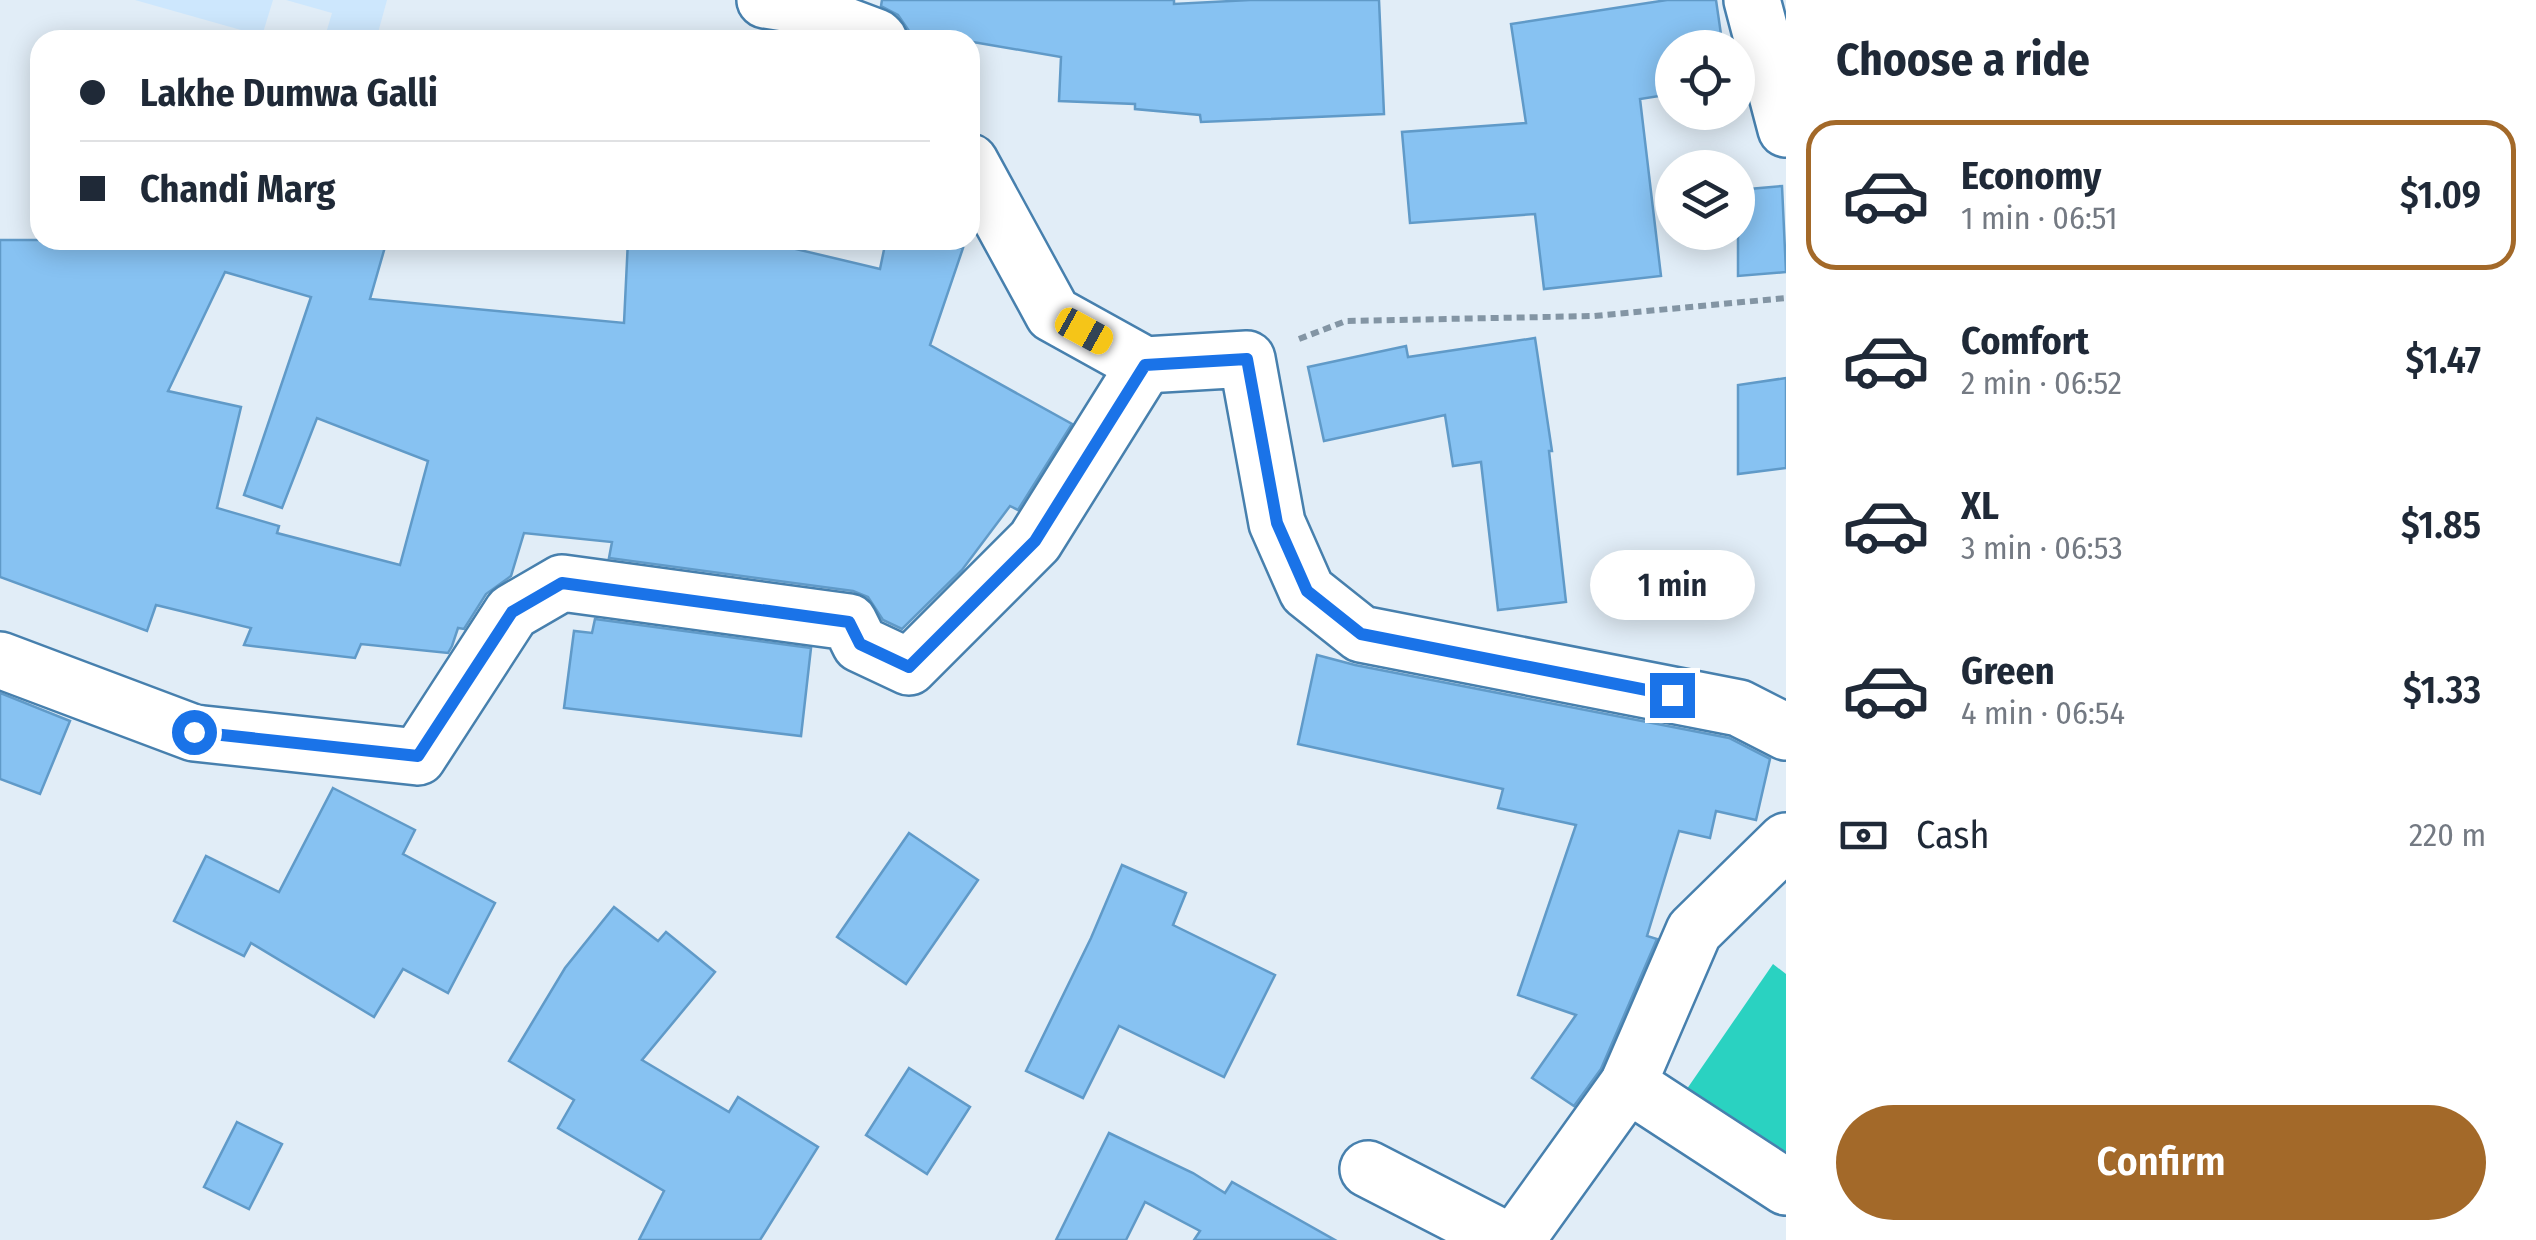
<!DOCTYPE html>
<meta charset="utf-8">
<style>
:root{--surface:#fff;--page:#f2f2f3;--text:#1f2937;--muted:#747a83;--line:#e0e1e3;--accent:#a36929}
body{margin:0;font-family:"Fira Sans Condensed",sans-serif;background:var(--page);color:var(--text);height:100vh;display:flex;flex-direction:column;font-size:38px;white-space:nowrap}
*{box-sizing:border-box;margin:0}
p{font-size:32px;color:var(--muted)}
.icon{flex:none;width:55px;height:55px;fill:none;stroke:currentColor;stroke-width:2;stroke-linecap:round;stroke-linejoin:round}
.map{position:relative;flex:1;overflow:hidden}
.panel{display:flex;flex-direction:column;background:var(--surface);width:750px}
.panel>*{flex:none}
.hud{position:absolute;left:30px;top:30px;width:950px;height:220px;border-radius:30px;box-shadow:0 5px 25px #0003;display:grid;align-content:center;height:220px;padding:0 50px;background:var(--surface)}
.controls{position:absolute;left:1655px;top:30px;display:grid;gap:20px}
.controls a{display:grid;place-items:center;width:100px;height:100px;border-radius:50%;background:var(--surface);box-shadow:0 5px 25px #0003;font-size:50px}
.end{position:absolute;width:45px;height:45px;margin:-22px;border:12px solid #1a73e8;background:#fff;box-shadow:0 0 0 5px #fff}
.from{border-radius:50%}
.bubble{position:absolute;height:70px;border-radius:35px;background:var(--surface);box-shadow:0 5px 25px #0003;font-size:32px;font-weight:600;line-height:70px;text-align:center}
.car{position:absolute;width:30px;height:60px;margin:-30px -15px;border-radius:12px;box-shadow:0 0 8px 2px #0007;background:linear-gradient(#f5c518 24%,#345 0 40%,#f5c518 0 76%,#345 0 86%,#f5c518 0)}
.hud b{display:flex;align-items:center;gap:35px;height:95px;font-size:38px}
.hud b+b{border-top:2px solid var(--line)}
.hud i{width:25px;height:25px;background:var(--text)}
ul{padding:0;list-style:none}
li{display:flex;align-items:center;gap:30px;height:150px;margin:0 20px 15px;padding:0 30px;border:5px solid transparent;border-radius:30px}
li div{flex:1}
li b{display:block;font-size:38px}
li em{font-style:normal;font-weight:600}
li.on{border-color:var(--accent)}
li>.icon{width:90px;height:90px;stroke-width:1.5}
h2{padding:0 50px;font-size:45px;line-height:120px}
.pay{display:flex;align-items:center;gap:25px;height:110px;padding:0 50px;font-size:38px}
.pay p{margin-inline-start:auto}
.action{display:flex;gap:20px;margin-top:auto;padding:20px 50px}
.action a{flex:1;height:115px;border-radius:60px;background:var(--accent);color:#fff;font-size:40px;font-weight:600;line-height:115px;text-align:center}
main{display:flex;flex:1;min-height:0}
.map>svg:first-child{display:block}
</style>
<main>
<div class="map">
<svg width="1786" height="1240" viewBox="0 0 1786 1240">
<rect width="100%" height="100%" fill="#e1edf7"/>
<g fill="#cde7fd">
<path d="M135,0h138l-11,36z"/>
<path d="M286,0h101l-11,40h-52l8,-27z"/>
</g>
<path fill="#2ad2c1" d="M1773,964l13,10v209l-115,-71z"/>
<g fill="#87c2f2" stroke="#609ac8" stroke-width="2.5" fill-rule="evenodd">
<path d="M882,0h292v4l76,-4h129l5,114 -183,8 -1,-7 -65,-6v-5l-76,-3 2,-44 -152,-26 -11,-16 -17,-9z"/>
<path d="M1667,0h49l7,48h-51v46l-32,5 21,177 -117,13 -9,-75 -125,9 -8,-91 124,-9 -15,-99z"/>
<path d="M1782,186l4,86 -48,4v-86z"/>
<path d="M0,240h387l-17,59 254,24 4,-83h130l122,29 6,-29h38l39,8 -33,97 142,79 -54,86 -8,-4 -48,64 -60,59 -19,-9 -15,-23 -15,-6 -244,-33 3,-16 -88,-9 -13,43 -25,18 -22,35 -6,-1 -6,18 -4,7 -87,-9 -6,14 -111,-13 7,-17 -95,-23 -9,26 -147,-54zM225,272l86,25 -67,198 38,13 35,-90 111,43 -28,104 -123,-32 2,-7 -62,-18 24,-101 -73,-16z"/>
<path d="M1535,338l17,113h-3l17,151 -68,8 -17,-148 -28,4 -8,-51 -121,26 -16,-74 98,-21 2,11z"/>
<path d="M1786,378v90l-48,6v-89z"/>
<path d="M595,619l216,29 -10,88 -237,-28 10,-77 18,2z"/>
<path d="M1317,655l38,10 374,73 41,21 -14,61 -40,-9 -6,27 -31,-7 -32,105 10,3 -56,130 -27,37 -42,-28 44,-63 -58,-20 58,-170 -78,-17 5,-19 -205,-45z"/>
<path d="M0,693l70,28 -30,73 -40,-15z"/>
<path d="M333,788l82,42 -12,24 92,49 -47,90 -45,-24 -29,48 -123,-74 -7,13 -70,-35 32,-65 73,36z"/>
<path d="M909,833l69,47 -72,104 -69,-47z"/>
<path d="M1122,865l64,28 -13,32 102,50 -51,102 -105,-51 -36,72 -57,-27 65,-133z"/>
<path d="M614,907l44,34 8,-9 49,40 -73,88 87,52 9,-15 80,50 -58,93h-121l25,-49 -106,-63 16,-28 -65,-39 56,-93z"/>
<path d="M909,1068l61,39 -43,67 -61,-39z"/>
<path d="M237,1122l45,22 -33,65 -45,-22z"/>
<path d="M1109,1133l84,40 32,20 7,-11 103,58h-141l6,-9 -55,-29 -19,38h-70z"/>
</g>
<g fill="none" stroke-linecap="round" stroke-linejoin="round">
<g stroke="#4780ae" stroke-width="60">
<g id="minor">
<path d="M765,0l20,3 91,34 3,3"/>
<path d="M1752,0l34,129"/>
<path d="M970,162l83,152 92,51 102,-6 30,164 30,68 54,43 378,74 47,24"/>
<path d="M0,660l194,73 224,24 94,-145 50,-29 287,39 11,22 49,23 126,-126 110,-176"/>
<path d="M1628,1084l158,103"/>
<path d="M1368,1169l138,71"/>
<path d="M1516,1240l112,-156 66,-153 92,-90"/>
</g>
</g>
<path stroke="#8395a4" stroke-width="6" stroke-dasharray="8 5" stroke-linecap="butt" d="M1299,339l47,-18 248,-5 192,-18"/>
<use href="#minor" stroke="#fff" stroke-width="55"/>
</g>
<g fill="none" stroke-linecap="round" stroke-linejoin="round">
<path stroke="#1a73e8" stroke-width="12" d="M194,732l224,24 94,-144 50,-29 287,39 11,22 49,23 126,-126 110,-176 102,-6 30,164 30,68 54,43 311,61"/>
</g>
</svg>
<div class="controls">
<a><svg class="icon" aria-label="locate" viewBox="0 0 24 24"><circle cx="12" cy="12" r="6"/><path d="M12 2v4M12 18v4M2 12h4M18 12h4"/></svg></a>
<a><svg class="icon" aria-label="layers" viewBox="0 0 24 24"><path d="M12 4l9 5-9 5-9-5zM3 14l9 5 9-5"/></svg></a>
</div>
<i class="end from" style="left:194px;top:732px"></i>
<i class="end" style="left:1672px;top:695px"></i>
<div class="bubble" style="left:1590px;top:550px;width:165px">1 min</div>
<i class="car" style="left:1084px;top:331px;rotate:119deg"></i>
<div class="hud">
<b><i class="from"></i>Lakhe Dumwa Galli</b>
<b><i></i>Chandi Marg</b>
</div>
</div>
<section class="panel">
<h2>Choose a ride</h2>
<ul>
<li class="on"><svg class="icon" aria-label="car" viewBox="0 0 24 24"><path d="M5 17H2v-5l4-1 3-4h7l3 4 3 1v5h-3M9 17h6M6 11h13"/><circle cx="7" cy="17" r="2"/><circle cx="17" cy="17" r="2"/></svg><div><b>Economy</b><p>1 min · 06:51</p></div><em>$1.09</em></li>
<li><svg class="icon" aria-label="car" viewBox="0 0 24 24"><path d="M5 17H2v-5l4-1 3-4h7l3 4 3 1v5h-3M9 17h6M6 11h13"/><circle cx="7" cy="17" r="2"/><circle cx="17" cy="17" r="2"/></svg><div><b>Comfort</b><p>2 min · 06:52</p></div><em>$1.47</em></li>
<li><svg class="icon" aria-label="car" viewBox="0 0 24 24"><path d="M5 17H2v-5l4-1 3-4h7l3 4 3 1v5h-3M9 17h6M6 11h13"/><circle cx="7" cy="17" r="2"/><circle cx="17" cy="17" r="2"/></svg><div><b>XL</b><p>3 min · 06:53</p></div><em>$1.85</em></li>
<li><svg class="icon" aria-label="car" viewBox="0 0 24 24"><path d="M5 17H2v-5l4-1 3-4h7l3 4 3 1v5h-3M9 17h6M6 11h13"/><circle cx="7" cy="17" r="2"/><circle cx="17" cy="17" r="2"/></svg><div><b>Green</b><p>4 min · 06:54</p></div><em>$1.33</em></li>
</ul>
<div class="pay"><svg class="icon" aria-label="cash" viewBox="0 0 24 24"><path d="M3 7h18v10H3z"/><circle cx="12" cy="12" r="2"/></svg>Cash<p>220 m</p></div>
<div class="action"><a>Confirm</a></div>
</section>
</main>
